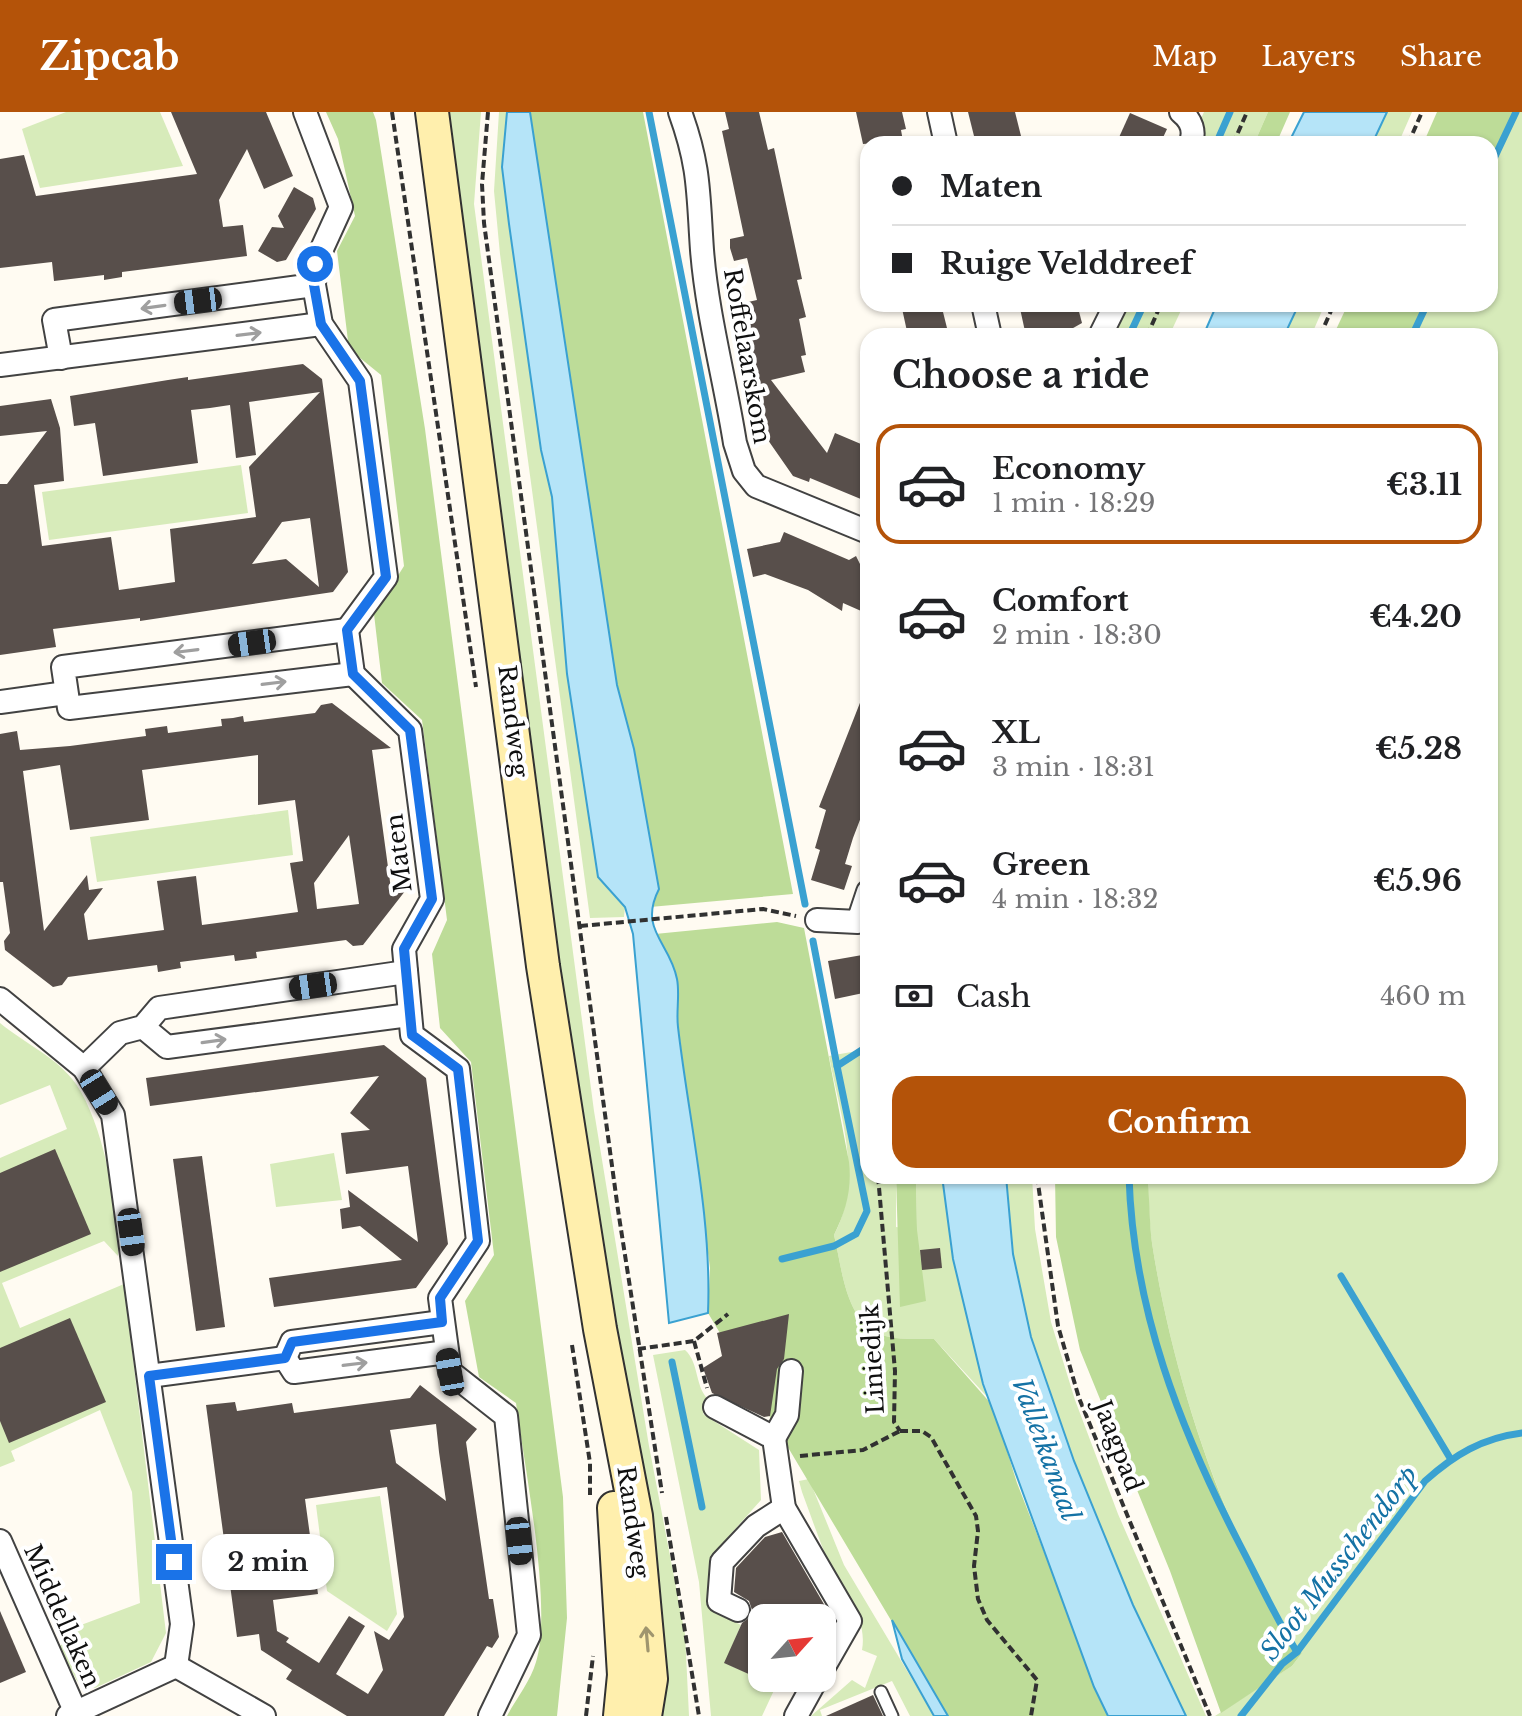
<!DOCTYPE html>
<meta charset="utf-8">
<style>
:root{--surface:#fff;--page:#f2f2f2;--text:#202124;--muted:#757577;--line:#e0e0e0;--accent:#b45309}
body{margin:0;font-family:"Libre Baskerville",serif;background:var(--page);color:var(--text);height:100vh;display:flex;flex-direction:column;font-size:30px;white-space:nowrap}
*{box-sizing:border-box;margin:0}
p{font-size:26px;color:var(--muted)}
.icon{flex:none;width:44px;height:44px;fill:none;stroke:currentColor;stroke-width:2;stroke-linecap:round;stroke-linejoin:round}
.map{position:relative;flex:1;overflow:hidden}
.drawer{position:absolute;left:860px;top:216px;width:638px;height:856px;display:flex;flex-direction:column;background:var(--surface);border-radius:24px;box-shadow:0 2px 6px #0004}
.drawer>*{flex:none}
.banner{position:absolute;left:860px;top:24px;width:638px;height:176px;border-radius:24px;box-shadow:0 2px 6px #0004;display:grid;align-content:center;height:176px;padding:0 32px;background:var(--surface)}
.needle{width:52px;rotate:63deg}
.fabs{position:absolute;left:748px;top:1492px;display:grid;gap:16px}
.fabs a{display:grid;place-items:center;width:88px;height:88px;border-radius:16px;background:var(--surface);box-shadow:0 2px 6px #0004;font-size:40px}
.end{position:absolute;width:36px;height:36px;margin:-18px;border:10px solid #1a73e8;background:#fff;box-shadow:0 0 0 4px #fff}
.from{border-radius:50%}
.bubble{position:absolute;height:56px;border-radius:24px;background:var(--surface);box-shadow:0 2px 6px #0004;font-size:26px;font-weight:700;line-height:56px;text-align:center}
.car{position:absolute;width:24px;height:48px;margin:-24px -12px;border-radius:10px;box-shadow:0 0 6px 2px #0007;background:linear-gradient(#222 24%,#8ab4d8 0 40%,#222 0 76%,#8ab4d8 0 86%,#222 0)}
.banner b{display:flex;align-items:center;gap:28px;height:76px;font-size:30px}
.banner b+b{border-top:2px solid var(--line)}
.banner i{width:20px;height:20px;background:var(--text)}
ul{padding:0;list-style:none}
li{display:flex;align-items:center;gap:24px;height:120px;margin:0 16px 12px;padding:0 16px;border:4px solid transparent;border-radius:24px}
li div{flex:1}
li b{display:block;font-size:30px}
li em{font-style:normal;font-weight:700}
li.on{border-color:var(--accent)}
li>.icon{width:72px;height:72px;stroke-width:1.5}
h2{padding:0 32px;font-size:36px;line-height:96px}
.pay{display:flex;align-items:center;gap:20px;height:88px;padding:0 32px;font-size:30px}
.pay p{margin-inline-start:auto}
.action{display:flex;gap:16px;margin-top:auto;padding:16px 32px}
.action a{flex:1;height:92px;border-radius:24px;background:var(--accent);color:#fff;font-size:32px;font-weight:700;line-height:92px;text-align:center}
header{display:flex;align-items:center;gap:48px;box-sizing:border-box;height:112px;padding:0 40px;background:var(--accent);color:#fff}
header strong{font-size:38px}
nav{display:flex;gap:44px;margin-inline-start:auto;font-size:28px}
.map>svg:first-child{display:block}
</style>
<header>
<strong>Zipcab</strong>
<nav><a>Map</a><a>Layers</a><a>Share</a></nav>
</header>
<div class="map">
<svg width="1522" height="1604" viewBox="0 0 1522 1604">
<rect width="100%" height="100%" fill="#fffbf2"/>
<g fill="#d7ebba">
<path d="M66,0h94l23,54 -143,22 -18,-59z"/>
<path d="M445,0h36l-7,92 120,907 55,335 36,188 4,82h-30l2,-111 -87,-530z"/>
<path d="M499,0h8l-5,55 39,283 11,47 46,380 27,30 -1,10 -34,1 -90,-664 -6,-63z"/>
<path d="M1204,0h64l-14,32h-56v-19z"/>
<path d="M1387,0h25l-14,32h-26z"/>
<path d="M1517,0h5v1604h-307l77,-50 10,-13c-77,-114 -129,-275 -150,-410 -3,-22 -3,-45 -5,-67h343v-840h-77l14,-32h63v-133z"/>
<path d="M1129,192h55l-15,32h-56z"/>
<path d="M1299,192h26l-14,32h-27z"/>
<path d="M241,353l7,48 -199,27 -7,-48z"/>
<path d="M288,698l5,45 -196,27 -7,-45z"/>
<path d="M0,911c24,20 58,35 76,61 27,39 43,125 42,172l-14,-15 -102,42 18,45 104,-44 42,349 -15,29 -56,26 -18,-7 -18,-34 22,-22 59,-22 -8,-111 -32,-82 -89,41 4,10 -15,6v-309l67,-29 -17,-44 -50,20z"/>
<path d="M868,937v127h28v51l21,3 -1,-54h26l11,83 38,142 -57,-62c-14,-1 -30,1 -44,-2 -45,-8 -47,-66 -56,-102 30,-57 6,-119 -5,-179z"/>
<path d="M334,1041l8,47 -66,7 -6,-43z"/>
<path d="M1006,1064h26l3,53 16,93 24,78 43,114 88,202h-20l-53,-111 -60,-144 -42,-124 -18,-83z"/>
<path d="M685,1238c15,13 9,38 25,51l-7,13 56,36 2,50 -49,55 -2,54 31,16 -16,38 51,23 -14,30h-51l-12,-134 -46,-227z"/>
<path d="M809,1367l35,86 90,151h-24l-18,-35 -72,29 2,6h-11l41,-36 13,8 12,-32 -15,-6c6,-34 -20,-58 -33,-87 -10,-23 -18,-47 -27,-71l-3,-11z"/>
<path d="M380,1384l17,118 -10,17 -60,-40 -11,-86z"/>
</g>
<g fill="#bddc98">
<path d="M326,0h47l3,8 49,309 138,1068 4,121 -10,98h-50c9,-17 24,-36 29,-54 17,-53 -12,-199 -20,-259l-37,-26 -14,-76 29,-46 -23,-193 -31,-34 -8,-74 15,-34 -25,-200 -40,-37 -8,-69 30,-48 -23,-191 -32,-26 -12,-98 18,-35 -17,-77z"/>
<path d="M530,0h113l150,782 -143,13 9,-19 -25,-139 -17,-64z"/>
<path d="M1268,0h22l-14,32h-22z"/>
<path d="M1437,0h80l-27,59v-27h-67z"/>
<path d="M1348,192h79l-14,32h-80z"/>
<path d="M777,810l27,6 45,234c3,27 -3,49 -15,73 9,36 11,94 56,102 14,3 30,1 44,2l59,67 24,77 91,233h-160l-240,-403 2,-45 -32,-243 -1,-48 -22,-43z"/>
<path d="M896,1064h20l1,54 9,71 -26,6z"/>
<path d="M1055,1064h92c3,22 2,45 5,67 21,135 73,297 150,410l-10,13 -71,47 -51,-142 -90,-221 -24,-113z"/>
</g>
<g fill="#b5e4f8" stroke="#3aa1d1" stroke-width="2">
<path d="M507,0h23l87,573 17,64 25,140c-21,41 11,53 18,90 3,15 -1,33 1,48 11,95 34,190 30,286l-39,10 -36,-389 -8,-27 -27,-30 -31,-203 -15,-177 -11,-47 -32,-226 -7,-57z"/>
<path d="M1304,0h83l-15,32h-84z"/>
<path d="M1217,192h82l-15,32h-81z"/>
<path d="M942,1064h64l7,78 18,83 43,124 59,144 53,111h-78l-14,-29 -111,-303 -30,-125z"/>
<path d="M892,1508l56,96h-14l-32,-57z"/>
</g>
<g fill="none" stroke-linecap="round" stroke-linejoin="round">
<g stroke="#3aa1d1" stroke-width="7">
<path d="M649,0l156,792"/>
<path d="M1216,32l14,-32"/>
<path d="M1490,55l26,-55"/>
<path d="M1129,224l15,-32"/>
<path d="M1412,224l15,-32"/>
<path d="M813,829l24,125"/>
<path d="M1129,1064c4,133 51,253 111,369 19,36 35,72 57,107"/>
<path d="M782,1147l52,-13 22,-12 11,-23 -30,-145 31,-20"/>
<path d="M1341,1164l109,182"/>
<path d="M672,1250l30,145"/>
<path d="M1241,1604l41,-52 15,-12 128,-171c29,-26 57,-43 97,-48"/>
</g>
</g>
<g fill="#584f4b" fill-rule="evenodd">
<path d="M171,0h95l27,64 -29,13 -17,-40 -28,51 4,27 20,-2 4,31 -125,16v5l-18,3v-5l-50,6 -2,-19 -52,6v-109l24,-4 12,41 161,-22z"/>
<path d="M725,0h34l9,38 6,-2 28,131 -5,1 9,37 -7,2 7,36 -5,1 4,16 -34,8 56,73 8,-20 33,14v55l-58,-24 -1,4 -16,-6 -37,-53 3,-2 -5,-21 3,-1 -18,-95 18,-4 -10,-42 -13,3 -4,-13v-9l14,-3 -22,-105 7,-2z"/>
<path d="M856,0h46l4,17 -5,1 2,11 -40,3z"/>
<path d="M968,0h47l8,32h-47z"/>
<path d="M1130,1l37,16 -7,15h-44z"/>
<path d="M294,75l19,11 3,11 -30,51 -9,2 -19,-11 14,-24 12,1 -6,-12z"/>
<path d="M901,192h40l8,32h-41z"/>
<path d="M1019,192h58l5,19 -23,13h-33z"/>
<path d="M303,252l19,15 26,193 -15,20 -193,29v-3l-87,11 3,18 -56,8v-171h7l40,-53 -47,5v-30l51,-7 9,29 4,53 -30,4 8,61 69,-9 8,53 56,-8 -5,-53 86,-12 -7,-50 71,-75 -71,10 7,53 -20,3 -6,-53 -20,3 -19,2 7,53 -95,13 -8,-53 -21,3 -4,-30 98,-16 20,-3v3zM310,406l9,69 -33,-28 -34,5 30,-42z"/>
<path d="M784,420l65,28 7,-4 5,10 7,3v45l-25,-11 -1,8 -34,-21 -43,-16 -12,3 -6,-28 33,-7z"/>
<path d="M867,573l1,129 -5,-2 -10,26 -8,26 7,2 -8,24 -33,-10 9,-30 -5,-2 11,-38 -7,-3z"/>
<path d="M332,591l59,45 -19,2 19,139 18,-3 -46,59 -10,1 -7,-6 -90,12 1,6 -22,3 -1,-6 -54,7 1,6 -23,4 -1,-7 -89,12 -6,8 -9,2 -48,-37 -1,-9 6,-8 -7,-51h-3v-148l17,-3 3,19 50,-4 76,-10 -1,-7 22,-3 1,7 54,-7 -1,-7 12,-1 10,-2 1,6 71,-9 6,-8zM258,643v50l37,-5 8,61 -13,2 8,49 -96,13 -6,-49 -39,5 7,49 -76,10 -4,-26 19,-26 -14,2 -2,-15 -43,56 -21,-160 37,-6 10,65 79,-10 -7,-50zM349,723l10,69 -42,5 -3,-26z"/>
<path d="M868,842v38l-33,7 -7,-38z"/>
<path d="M384,933l42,33 22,166 -32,44 -142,19 -5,-29 133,-18 -42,-34 -18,3 -2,-20 10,-2 -2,-17 70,52 -10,-76 -62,8 -5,-41 29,-3 -20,-17 29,-37 -229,30 -4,-28z"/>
<path d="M55,1037l36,85 -91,38v-99z"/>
<path d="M202,1044l23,171 -29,4 -23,-172z"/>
<path d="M940,1136l2,20 -20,2 -2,-20z"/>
<path d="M789,1202l-5,45 -7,10 -7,47 -6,1 -52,-24 -9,-25 19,-12 -5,-23z"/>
<path d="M70,1206l36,84 -97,41 -9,-22v-73z"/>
<path d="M420,1273l57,44 -11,13 23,157h4l6,38 -7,11 -5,-2 -43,70h-97l-61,-37 6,-9 -31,-20 -2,-16 -22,3 -31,-232 29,-3 2,9 55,-8 2,10 116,-15zM436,1312l3,28 7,49 -50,-38 -6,-33zM387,1375l17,130 -15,23 -15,-9 9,39 -15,24 -32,-20 29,-48 -16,-10 -30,47 -33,-21 3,-4 -12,-7 -4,-31 45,-6 -13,-95z"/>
<path d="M782,1420l50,86h-70v62l-38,-17 18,-40 8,-6 2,-7 -3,-9 -15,-9 2,-24 29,-31z"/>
<path d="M0,1499l26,61 -26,11z"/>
<path d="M873,1583l10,21h-57z"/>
</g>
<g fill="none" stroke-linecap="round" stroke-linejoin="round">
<g stroke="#424242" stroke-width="15">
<path id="service" d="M881,1580l11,24"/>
</g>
<g stroke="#424242" stroke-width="26">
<g id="minor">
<path d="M305,0l36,95 -26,57 -1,21 7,39 39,57 26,196 -39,53 6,44 57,56 22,169 -28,50 8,86 46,34 20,172 -38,57 10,74 56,44 23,219 -39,81"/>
<path d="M680,0c20,55 18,81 22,138 5,64 23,130 33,193l9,28 12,15 112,46"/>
<path d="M939,0l7,32"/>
<path d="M1181,0c10,8 15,20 9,32"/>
<path d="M983,192l7,32"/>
<path d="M1100,224l16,-32"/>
<path d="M61,246l-7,-38 260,-35"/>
<path d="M0,253l321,-41"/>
<path d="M347,518l-284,37 6,41 284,-34"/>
<path d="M0,590l66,-9"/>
<path d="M817,808l41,2 10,-30"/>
<path d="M0,887l84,69 29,47 69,509 -6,42 -108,50"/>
<path d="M143,915l24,20 242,-32"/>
<path d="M84,956l36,-35 23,-6 16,-19 247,-36"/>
<path d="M285,1246l9,14 153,-20"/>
<path d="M285,1246l7,-16 150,-20"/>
<path d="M149,1264l136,-18"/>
<path d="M715,1295l59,31 10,70 66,113 -28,49"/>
<path d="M774,1326l13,-23 4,-44"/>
<path d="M0,1429l76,172"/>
<path d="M738,1498l-19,-9 3,-39 34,-36 28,-18"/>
<path d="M176,1554l88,50"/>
<path d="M796,1604l21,-38"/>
</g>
</g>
<g stroke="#313131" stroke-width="36">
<g id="secondary">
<path d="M432,0l111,854 57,363 36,187 15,163 -6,37"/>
<path d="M614,1396l10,167 -4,41"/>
</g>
</g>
<g stroke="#313131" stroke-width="4" stroke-dasharray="8 4" stroke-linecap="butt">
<path d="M392,0l84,575"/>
<path d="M488,0l-6,72 2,39 134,987 44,283"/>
<path d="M1233,32l14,-32"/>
<path d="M1408,32l14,-32"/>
<path d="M1147,224l14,-32"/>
<path d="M1320,224l14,-32"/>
<path d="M580,814l183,-17 33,7"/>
<path d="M878,1064l17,195 -1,51 6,9"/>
<path d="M1037,1064l21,150 21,72 131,318"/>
<path d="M694,1229l13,47"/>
<path d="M572,1233l18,118v32"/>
<path d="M638,1237l56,-8 34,-27"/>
<path d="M900,1319h22l9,6 45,79 2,15 -4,35 4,33 9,21 50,60 -6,36"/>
<path d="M800,1344l63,-6 37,-19"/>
<path d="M666,1405l33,199"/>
<path d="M586,1604l7,-60"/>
</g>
<use href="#service" stroke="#fff" stroke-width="11"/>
<use href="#minor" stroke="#fff" stroke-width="22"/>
<use href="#secondary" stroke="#ffefad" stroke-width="32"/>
</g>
<defs><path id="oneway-shaft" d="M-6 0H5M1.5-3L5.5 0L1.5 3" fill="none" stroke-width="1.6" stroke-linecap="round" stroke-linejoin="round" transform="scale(2)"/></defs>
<g stroke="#9f9f9f">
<use href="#oneway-shaft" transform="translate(153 195) rotate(172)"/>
<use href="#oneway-shaft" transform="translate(249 222) rotate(-7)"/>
<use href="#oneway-shaft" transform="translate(186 539) rotate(173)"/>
<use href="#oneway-shaft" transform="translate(274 571) rotate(-7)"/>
<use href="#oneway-shaft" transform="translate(214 929) rotate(-8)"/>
<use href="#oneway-shaft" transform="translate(355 1252) rotate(-7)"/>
</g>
<use stroke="#9f956e" href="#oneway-shaft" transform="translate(647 1527) rotate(-95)"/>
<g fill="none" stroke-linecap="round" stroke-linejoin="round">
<path stroke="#1a73e8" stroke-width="10" d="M174,1450l-25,-186 136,-18 7,-16 150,-20 -2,-24 38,-57 -20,-172 -46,-34 -8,-86 28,-50 -22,-169 -57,-56 -6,-44 39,-53 -26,-196 -39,-57 -7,-39 1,-21"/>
</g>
<g text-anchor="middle" stroke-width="8" stroke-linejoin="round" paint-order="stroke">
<g font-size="24" fill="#0f0f0f" stroke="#fff">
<text transform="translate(747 244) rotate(80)" y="8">Roffelaarskom</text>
<text transform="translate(513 609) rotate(83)" y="8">Randweg</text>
<text transform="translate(399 741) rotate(-97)" y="8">Maten</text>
<text transform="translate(873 1247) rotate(-93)" y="8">Liniedijk</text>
<text transform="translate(1118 1334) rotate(69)" y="8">Jaagpad</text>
<text transform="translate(633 1410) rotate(82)" y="8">Randweg</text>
<text transform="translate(62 1504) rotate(66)" y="8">Middellaken</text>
</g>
<g font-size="26" font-style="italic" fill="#1472a5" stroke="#fff">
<text transform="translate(1046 1337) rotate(70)" y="9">Valleikanaal</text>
<text transform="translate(1339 1451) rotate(-52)" y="9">Sloot Musschendorp</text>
</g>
</g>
</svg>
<div class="fabs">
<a><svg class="needle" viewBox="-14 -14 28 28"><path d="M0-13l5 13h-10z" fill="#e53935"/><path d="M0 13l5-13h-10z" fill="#757577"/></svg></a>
</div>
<i class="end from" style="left:315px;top:152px"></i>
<i class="end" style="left:174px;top:1450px"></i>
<div class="bubble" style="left:202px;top:1422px;width:132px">2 min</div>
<i class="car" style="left:198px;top:189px;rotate:263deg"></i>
<i class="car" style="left:252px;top:531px;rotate:262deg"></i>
<i class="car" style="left:313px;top:874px;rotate:262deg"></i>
<i class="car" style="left:99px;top:980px;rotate:148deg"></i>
<i class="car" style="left:131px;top:1120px;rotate:172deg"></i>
<i class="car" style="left:450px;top:1260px;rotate:350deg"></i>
<i class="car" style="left:519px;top:1429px;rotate:174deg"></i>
<div class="banner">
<b><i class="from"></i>Maten</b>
<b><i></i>Ruige Velddreef</b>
</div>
<section class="drawer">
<h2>Choose a ride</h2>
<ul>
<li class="on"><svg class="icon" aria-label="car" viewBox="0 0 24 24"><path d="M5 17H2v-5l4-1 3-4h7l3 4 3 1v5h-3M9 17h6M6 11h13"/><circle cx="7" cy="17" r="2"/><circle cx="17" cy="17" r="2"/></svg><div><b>Economy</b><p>1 min · 18:29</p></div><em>€3.11</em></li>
<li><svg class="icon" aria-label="car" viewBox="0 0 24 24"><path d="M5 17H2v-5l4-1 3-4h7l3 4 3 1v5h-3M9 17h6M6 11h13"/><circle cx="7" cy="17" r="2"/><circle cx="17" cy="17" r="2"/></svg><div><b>Comfort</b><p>2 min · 18:30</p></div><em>€4.20</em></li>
<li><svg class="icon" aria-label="car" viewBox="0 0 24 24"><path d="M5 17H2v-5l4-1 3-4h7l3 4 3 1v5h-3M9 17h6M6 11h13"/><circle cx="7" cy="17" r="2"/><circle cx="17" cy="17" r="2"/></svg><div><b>XL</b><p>3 min · 18:31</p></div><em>€5.28</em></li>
<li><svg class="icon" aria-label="car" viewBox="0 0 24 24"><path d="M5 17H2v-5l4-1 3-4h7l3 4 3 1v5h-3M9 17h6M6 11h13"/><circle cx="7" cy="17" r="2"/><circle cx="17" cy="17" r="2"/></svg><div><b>Green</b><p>4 min · 18:32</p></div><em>€5.96</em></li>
</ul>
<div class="pay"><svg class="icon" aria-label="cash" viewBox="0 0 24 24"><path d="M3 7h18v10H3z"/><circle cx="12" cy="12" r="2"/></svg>Cash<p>460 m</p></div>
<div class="action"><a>Confirm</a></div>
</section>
</div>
